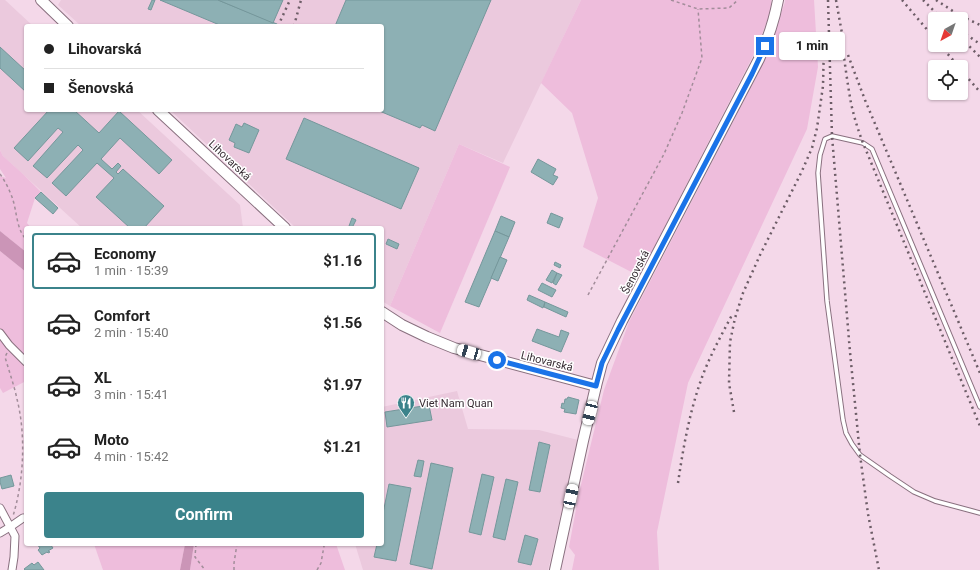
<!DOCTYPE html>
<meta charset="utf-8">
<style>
:root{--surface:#fff;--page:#f2f2f2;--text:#222;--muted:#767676;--line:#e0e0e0;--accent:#3b838b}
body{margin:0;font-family:Roboto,sans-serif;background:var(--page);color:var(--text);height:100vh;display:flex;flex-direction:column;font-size:15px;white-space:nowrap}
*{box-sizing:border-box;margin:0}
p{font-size:13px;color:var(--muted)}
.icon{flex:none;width:22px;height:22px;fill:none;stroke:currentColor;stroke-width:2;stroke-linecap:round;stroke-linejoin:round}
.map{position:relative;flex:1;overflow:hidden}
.side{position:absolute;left:24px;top:226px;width:360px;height:320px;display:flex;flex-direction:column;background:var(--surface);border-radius:4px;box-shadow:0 1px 3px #0004}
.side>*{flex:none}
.banner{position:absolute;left:24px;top:24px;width:360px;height:88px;border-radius:4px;box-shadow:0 1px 3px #0004;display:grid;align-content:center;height:88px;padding:0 20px;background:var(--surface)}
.needle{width:26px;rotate:220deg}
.buttons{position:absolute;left:928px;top:12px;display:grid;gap:8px}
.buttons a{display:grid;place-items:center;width:40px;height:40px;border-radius:4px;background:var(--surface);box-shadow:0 1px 3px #0004;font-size:20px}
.end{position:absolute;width:18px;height:18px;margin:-9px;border:5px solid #1a73e8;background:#fff;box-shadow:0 0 0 2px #fff}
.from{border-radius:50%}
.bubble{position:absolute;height:28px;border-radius:4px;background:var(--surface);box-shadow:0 1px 3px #0004;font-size:13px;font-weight:700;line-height:28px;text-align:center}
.car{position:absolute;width:12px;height:24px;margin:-12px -6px;border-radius:5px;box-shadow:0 0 3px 1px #0007;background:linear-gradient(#fff 24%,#345 0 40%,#fff 0 76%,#345 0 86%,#fff 0)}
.banner b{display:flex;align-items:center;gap:14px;height:38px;font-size:15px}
.banner b+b{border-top:1px solid var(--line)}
.banner i{width:10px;height:10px;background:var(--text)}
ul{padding:7px 0 0;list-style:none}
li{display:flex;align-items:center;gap:12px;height:56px;margin:0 8px 6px;padding:0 12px;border:2px solid transparent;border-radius:4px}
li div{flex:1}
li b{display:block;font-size:15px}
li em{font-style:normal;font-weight:700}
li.current{border-color:var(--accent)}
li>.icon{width:36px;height:36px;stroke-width:1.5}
.action{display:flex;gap:8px;margin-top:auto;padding:8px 20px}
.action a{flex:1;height:46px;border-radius:4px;background:var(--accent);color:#fff;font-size:16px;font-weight:700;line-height:46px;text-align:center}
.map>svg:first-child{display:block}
</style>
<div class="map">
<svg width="980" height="570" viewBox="0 0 980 570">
<rect width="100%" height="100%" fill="#f4d8e9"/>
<g fill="#ebc9dd">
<path d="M0,0h5l28,26h-7v84h111l103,95 3,23h-161l-79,-72 -3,-6z"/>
<path d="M61,0h520l-78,163 -44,-19 -69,162 -8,-5v-73h-86l-126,-118h212v-84h-301l-23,-21z"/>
<path d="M457,391l11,38 71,1 39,10 -30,130h-185l-8,-26h27v-137z"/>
</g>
<g fill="#eebddc">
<path d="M581,0h190v12l-19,46 -113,218 -56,-29 15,-49 -26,-85 -31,-30z"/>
<path d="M785,0h29l4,67 -11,62 -119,254 -31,149 2,38h-87l3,-15 -6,-8 10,-54 25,-103 25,-68 129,-248 14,-35 13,-37z"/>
<path d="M459,144l51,23 -70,166 -50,-27z"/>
<path d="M0,150l3,6 21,19 17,17 -6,6 -8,25 4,5h-5v24l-26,-21v-55l6,2 -6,-9z"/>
<path d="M0,251l26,21v86l-8,-7 -18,-23z"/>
<path d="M0,340l26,28v13l-23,12 -3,-5z"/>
<path d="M94,544h91l-5,26h-77z"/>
<path d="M194,544h142l9,26h-155z"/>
</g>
<g fill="#cb95b7">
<path d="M0,231l26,21v20l-26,-21z"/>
<path d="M185,544h9l-4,26h-10z"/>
</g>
<g fill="#8db0b4" stroke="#75979b">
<path d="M152,0h3l-4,10 -3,-1z"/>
<path d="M160,0h58l59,24 -1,2h-54z"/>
<path d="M218,0h65l-10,23z"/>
<path d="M346,0h145l-56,131 -13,-6 -2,3 -43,-18h5v-84h-47z"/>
<path d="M0,47l26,24v21l-26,-24z"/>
<path d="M49,110h25l25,23 20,-22 53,49 -13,14 -39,-36 -19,21 11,10 6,-6 3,3 -5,6 2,2 5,-5 41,37 -20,22h-14l-34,-31 18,-19 -17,-15 -31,33 -14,-13 31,-33 -5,-5 -31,33 -14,-12 30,-34 -5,-4 -30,33 -14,-13z"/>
<path d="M304,118l115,50 -18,41 -115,-50z"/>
<path d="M244,123l15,7 -10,23 -15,-6 1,-4 -6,-3 7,-16 6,3z"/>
<path d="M538,159l18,10 -3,6 5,2 -5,8 -22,-13z"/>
<path d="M41,192l17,16 -5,6 -18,-16z"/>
<path d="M551,213l12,5 -4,10 -12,-5z"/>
<path d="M501,216l14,6 -6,15 -14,-6z"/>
<path d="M352,218l4,2 -4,8 -3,-2z"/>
<path d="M495,231l14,6 -30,70 -14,-5z"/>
<path d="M388,239l11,5 -2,5 -11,-5z"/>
<path d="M500,257l7,3 -9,21 -7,-3z"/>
<path d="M555,262l6,3 -1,3 -6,-3z"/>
<path d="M552,270l5,3 -5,10 -6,-3z"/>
<path d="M557,273l5,2 -6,10 -3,-2z"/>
<path d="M542,283l14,7 -4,7 -14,-7z"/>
<path d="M529,295l16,7 -2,6 -16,-8z"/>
<path d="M545,302l23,10 -2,5 -22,-10z"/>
<path d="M537,329l22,8 2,-7 8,3 -8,19 -29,-11z"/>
<path d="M568,397l11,3 -3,14 -12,-2 1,-3 -4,-1 1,-5 2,1 1,-5h2z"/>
<path d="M429,405l3,15 -45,7 -2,-15z"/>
<path d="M539,442l11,3 -10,47 -11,-2z"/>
<path d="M418,460l6,1 -3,16 -7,-1z"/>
<path d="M431,463l22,5 -21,101 -22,-5z"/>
<path d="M482,474l12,3 -13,58 -12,-3z"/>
<path d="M11,475l3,11 -12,3 -2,-7v-4z"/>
<path d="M506,479l12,3 -13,58 -12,-3z"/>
<path d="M389,484l22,4 -15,73 -22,-4 3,-13h5v-26z"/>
<path d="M525,535l13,4 -7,26 -13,-3z"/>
<path d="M37,544h13l3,4 -5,3 2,1 -2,1 -1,-1 -5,3 -4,-5 2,-2z"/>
<path d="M38,562l6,8h-19l-1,-1 8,-6 2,2z"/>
</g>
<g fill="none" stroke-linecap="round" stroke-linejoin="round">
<g stroke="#89707f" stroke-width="5.5">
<path id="lane" d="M980,407l-108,-258 -9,-6 -31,-7 -7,3 -5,16 -2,18 9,128 16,119 3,13 6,11 8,11 30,21 24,16 21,9 45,12"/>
</g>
<g stroke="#89707f" stroke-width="9">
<g id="street">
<path d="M0,333l9,12 17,17"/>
<path d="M0,508l15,28 -1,21 -2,13"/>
<path d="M0,533l10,-6 13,-9"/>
</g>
</g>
<g stroke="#89707f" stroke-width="12">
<g id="secondary">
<path d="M41,0l27,26"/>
<path d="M158,110l127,118"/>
<path d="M382,312l20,13 25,12 27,11 142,38"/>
<path d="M555,570l28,-129 13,-55 6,-23 20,-42 137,-262c9,-20 15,-37 19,-59"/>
</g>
</g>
<g stroke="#a28d9a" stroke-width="1.5" stroke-dasharray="3 3" stroke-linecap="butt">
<path d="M671,0l27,9 31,-1 9,-8"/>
<path d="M0,174c5,7 9,15 12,23 5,13 4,32 14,42"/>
<path d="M588,295l76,-141 18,-41 20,-55 -4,-49"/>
<path d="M7,353l-2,4c4,14 9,28 12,42 9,36 7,81 -4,117"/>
<path d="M196,544l-1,13 10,13"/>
<path d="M234,570v-7l3,-19"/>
<path d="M317,570l4,-7 3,-17 -1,-2"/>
</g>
<use href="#lane" stroke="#fff" stroke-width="3.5"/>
<use href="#street" stroke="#fff" stroke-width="7"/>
<use href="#secondary" stroke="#fff" stroke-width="10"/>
<g stroke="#6d5d67" stroke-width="2.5" stroke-dasharray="2 4" stroke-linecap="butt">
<path d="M828,0l4,136 18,216 10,103 8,59 11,56"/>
<path d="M836,0l7,39"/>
<path d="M902,0l33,39"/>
<path d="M923,0l19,19"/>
<path d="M936,0l23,15 21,10"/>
<path d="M278,26l12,-26"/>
<path d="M294,26l7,-26"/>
<path d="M961,31l19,13"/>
<path d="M841,35c3,22 6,46 10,68 3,14 7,27 12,40l117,283"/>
<path d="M961,38l19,19"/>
<path d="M940,45l19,22"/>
<path d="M848,55l17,45 115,273"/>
<path d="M961,70l19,22"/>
<path d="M734,412l-5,-29 1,-41 5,-24 8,-25 17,-38 42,-84 10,-23 5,-20 6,-42 1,-44"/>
<path d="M678,483c5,-34 11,-68 22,-100 8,-24 21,-47 33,-70"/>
</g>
</g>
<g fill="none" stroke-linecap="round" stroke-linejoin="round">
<path stroke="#1a73e8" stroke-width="5" d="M497,360l99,26 6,-23 16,-33 134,-256 13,-28"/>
</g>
<defs>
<g id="restaurant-pin" transform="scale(0.9)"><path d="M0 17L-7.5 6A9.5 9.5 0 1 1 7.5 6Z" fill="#3b838b" stroke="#fff"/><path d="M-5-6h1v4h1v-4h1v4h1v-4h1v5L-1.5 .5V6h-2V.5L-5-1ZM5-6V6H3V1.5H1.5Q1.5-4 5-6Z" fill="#fff"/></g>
</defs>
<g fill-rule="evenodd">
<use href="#restaurant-pin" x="406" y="403"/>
</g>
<g text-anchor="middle" stroke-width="3" stroke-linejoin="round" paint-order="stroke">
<g font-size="11" fill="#382d34" stroke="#fff">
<text transform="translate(230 160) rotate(43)" y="4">Lihovarská</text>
<text transform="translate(635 272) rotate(-63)" y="4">Šenovská</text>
<text transform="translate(547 361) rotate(14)" y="4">Lihovarská</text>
</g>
<g font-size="11" fill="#382d34" stroke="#fff" text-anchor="start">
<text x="419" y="407">Viet Nam Quan</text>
</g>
</g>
</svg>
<div class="buttons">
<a><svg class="needle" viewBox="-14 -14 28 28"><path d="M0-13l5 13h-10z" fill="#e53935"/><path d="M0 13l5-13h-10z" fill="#767676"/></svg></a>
<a><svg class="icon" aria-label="locate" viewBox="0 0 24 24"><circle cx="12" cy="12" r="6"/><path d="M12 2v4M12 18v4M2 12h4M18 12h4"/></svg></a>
</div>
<i class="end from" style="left:497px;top:360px"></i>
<i class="end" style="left:765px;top:46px"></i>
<div class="bubble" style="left:779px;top:32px;width:66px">1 min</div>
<i class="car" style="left:469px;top:352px;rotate:286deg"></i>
<i class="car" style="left:590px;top:413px;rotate:194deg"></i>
<i class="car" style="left:571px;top:496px;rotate:12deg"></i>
<div class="banner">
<b><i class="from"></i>Lihovarská</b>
<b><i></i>Šenovská</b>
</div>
<section class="side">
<ul>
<li class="current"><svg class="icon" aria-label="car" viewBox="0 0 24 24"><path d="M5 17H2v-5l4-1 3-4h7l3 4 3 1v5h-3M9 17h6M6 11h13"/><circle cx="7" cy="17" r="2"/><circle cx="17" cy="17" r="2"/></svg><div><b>Economy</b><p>1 min · 15:39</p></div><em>$1.16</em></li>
<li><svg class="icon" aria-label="car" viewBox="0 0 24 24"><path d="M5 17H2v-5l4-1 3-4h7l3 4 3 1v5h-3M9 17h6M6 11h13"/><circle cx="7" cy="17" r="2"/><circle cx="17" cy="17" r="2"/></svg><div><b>Comfort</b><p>2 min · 15:40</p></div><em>$1.56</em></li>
<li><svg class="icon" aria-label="car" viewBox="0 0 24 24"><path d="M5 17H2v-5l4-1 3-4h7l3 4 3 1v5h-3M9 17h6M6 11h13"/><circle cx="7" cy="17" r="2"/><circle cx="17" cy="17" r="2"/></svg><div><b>XL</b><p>3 min · 15:41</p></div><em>$1.97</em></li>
<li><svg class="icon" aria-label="car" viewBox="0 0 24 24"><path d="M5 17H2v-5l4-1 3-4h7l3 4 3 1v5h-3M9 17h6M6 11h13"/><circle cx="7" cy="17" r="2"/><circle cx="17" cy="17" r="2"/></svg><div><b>Moto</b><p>4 min · 15:42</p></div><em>$1.21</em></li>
</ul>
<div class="action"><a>Confirm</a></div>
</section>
</div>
